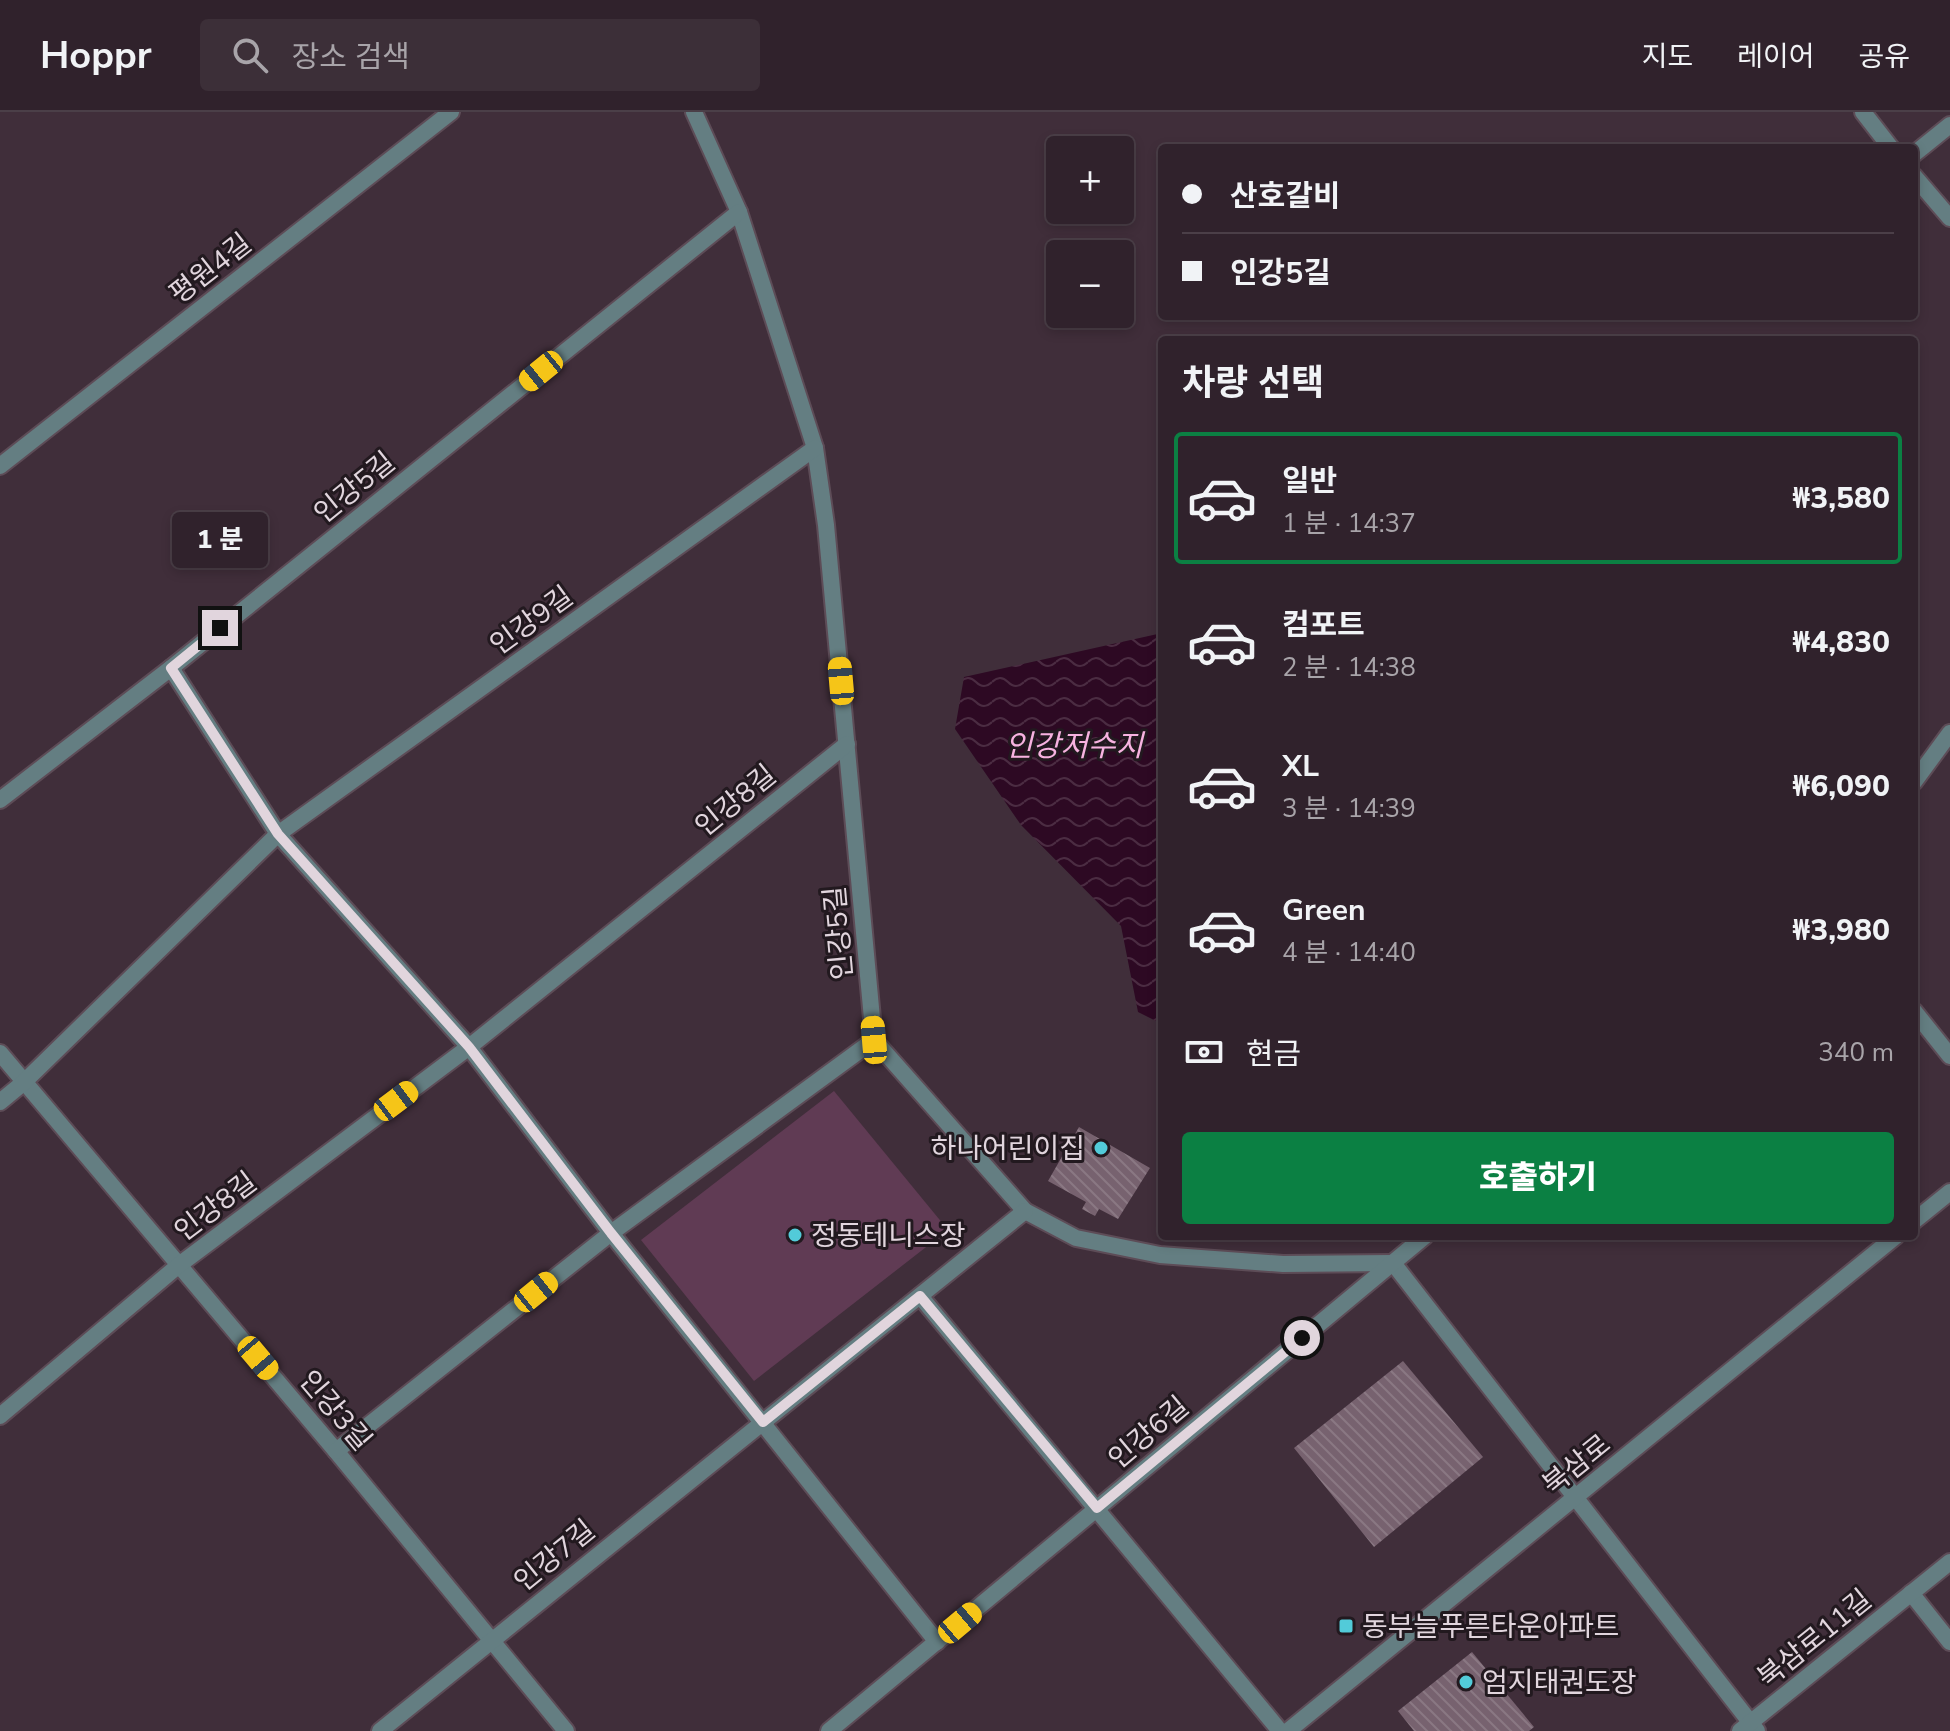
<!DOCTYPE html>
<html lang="ko">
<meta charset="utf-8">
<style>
:root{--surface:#30222c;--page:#3c2f38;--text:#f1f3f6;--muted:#a8a4a9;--line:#4b3f48;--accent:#0b8043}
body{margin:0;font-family:"Nunito Sans","Noto Sans KR",sans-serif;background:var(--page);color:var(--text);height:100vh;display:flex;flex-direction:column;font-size:30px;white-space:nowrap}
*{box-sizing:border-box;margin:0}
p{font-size:26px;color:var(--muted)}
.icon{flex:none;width:44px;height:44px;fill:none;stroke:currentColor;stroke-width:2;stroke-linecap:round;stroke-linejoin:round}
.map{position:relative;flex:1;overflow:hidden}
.details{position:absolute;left:1158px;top:224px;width:760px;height:904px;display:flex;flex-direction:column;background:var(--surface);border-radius:8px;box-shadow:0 4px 12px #0003,0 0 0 2px var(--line)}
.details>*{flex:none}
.guide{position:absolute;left:1158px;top:32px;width:760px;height:176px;border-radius:8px;box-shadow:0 4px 12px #0003,0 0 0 2px var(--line);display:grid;align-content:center;height:176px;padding:0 24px;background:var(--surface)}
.controls{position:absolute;left:1046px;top:24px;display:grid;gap:16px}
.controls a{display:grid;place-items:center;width:88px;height:88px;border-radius:8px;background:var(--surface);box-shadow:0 4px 12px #0003,0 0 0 2px var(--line);font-size:40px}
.end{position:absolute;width:36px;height:36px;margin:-18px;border:10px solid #e1d5dd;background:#111;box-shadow:0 0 0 4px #111}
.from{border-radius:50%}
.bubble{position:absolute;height:56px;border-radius:8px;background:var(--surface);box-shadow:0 4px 12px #0003,0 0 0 2px var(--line);font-size:26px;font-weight:800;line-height:56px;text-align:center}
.car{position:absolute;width:24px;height:48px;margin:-24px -12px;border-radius:10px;box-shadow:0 0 6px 2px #0007;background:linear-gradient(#f5c518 24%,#345 0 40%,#f5c518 0 76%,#345 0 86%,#f5c518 0)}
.guide b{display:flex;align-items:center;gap:28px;height:76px;font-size:30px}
.guide b+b{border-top:2px solid var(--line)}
.guide i{width:20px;height:20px;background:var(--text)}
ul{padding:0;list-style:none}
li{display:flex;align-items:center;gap:24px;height:132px;margin:0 16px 12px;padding:0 8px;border:4px solid transparent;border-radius:8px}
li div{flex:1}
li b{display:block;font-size:30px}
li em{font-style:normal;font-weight:800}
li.selected{border-color:var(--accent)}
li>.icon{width:72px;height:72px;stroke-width:1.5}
h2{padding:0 24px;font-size:36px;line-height:96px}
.pay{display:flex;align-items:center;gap:20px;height:88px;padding:0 24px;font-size:30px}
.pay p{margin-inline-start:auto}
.cta{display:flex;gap:16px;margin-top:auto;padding:16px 24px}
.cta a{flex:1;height:92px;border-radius:8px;background:var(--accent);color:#fff;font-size:32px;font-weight:800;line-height:92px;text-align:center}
header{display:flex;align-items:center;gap:48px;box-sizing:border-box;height:112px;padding:0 40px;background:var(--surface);border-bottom:2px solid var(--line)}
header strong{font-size:38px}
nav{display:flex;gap:44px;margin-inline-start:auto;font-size:28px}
.search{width:560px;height:72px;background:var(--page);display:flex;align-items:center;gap:20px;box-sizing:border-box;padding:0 28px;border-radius:8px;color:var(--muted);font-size:30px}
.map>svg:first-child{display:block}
</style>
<header>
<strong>Hoppr</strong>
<div class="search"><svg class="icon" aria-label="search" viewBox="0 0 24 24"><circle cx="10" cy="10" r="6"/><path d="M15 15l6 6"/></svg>장소 검색</div>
<nav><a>지도</a><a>레이어</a><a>공유</a></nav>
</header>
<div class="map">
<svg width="1950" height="1619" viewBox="0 0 1950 1619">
<defs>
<pattern id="water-waves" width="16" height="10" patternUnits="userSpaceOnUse" patternTransform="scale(2)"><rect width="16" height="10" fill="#2d0923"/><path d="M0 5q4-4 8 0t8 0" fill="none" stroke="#4b2c42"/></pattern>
<pattern id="building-back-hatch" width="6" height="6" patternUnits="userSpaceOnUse" patternTransform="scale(2)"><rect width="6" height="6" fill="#77626f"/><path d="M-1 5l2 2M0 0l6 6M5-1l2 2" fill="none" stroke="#8a7883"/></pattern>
</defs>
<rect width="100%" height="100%" fill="#402e3a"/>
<path fill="#603b54" d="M834,979l114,139 -194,151 -113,-141z"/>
<path fill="url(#water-waves)" d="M1162,521v391l-24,-12 -17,-86 -100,-101 -66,-96 9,-52z"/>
<g fill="url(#building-back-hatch)">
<path d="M1079,1015l71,41 -32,51 -19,-10 -4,7 -13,-7 4,-7 -38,-21z"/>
<path d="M1403,1249l80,96 -109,90 -80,-99z"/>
<path d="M1472,1540l62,75 -5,4h-115l-16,-20z"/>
</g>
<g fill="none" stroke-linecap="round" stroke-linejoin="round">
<g stroke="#5d4c57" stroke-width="20">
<g id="minor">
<path d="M694,0l45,100 76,236 11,77 48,515 151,171 51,27 84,17 123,9 110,-1"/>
<path d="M1863,0l28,36"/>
<path d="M1914,42l36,-29"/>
<path d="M1914,64l36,42"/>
<path d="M0,354l451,-354"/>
<path d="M171,556l107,166 191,213 142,186 326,409"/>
<path d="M1914,670l36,-49"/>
<path d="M0,688l171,-132 568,-456"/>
<path d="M1914,899l36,45"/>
<path d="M0,941l336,398 230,280"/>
<path d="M0,990l23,-19 255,-249 537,-386"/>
<path d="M1393,1151l364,468"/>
<path d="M920,1184l360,435"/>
<path d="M0,1304l179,-151 290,-218 378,-303"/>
<path d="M336,1339l275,-218 263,-193"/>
<path d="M1911,1481l39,49"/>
<path d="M380,1619l645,-520"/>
<path d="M829,1619l596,-495"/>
<path d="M1740,1619l210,-169"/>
</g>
</g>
<g stroke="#5d4c57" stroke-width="20">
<g id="tertiary">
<path d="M1914,1109l36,-29"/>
<path d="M1288,1619l608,-495"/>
</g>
</g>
<use href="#minor" stroke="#647e82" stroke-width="16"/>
<use href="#tertiary" stroke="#647e82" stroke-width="16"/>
</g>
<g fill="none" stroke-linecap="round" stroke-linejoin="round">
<path stroke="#e1d5dd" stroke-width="10" d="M220,516l-49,40 107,166 191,213 142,186 152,189 157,-126 177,212 205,-170"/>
</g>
<g fill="#52cbd9" stroke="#22191f" stroke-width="3">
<circle cx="1101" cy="1036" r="8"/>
<circle cx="795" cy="1123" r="8"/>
<rect x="1338" y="1506" width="16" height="16" rx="4"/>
<circle cx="1466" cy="1570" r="8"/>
</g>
<g text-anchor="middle" stroke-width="6" stroke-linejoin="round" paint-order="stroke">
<g font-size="28" fill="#e1d5dd" stroke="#22191f">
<text transform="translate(210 156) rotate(-38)" y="10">평원4길</text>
<text transform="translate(354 375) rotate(-39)" y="10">인강5길</text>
<text transform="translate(531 508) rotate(-36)" y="10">인강9길</text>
<text transform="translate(735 688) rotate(-39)" y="10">인강8길</text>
<text transform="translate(838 821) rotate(-95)" y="10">인강5길</text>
<text transform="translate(215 1094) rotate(-37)" y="10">인강8길</text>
<text transform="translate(336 1298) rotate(50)" y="10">인강3길</text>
<text transform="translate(1148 1320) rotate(-40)" y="10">인강6길</text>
<text transform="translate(1576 1352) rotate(-39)" y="10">북삼로</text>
<text transform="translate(554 1443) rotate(-39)" y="10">인강7길</text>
<text transform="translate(1814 1526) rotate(-39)" y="10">북삼로11길</text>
</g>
<g font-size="28" fill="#e1d5dd" stroke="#22191f" text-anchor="start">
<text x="1085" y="1046" text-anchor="end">하나어린이집</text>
<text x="811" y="1133">정동테니스장</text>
<text x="1362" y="1524">동부늘푸른타운아파트</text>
<text x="1482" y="1580">엄지태권도장</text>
</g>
<g font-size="30" font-style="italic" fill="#f7b2e0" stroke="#22191f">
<text x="1074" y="644">인강저수지</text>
</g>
</g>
</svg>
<div class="controls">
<a>+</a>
<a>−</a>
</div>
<i class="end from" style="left:1302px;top:1226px"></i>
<i class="end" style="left:220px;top:516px"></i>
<div class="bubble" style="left:172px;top:400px;width:96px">1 분</div>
<i class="car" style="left:541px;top:259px;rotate:231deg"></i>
<i class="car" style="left:841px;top:569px;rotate:355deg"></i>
<i class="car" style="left:874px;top:928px;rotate:355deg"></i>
<i class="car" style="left:396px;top:989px;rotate:53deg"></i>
<i class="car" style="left:536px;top:1180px;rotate:51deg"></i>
<i class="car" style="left:258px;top:1246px;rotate:140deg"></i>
<i class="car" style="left:960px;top:1511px;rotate:50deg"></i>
<div class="guide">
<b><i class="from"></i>산호갈비</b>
<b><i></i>인강5길</b>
</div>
<section class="details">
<h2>차량 선택</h2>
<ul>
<li class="selected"><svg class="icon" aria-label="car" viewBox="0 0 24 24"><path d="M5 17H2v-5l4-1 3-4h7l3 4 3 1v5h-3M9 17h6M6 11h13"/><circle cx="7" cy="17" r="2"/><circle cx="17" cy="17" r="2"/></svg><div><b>일반</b><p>1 분 · 14:37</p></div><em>₩3,580</em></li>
<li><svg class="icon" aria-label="car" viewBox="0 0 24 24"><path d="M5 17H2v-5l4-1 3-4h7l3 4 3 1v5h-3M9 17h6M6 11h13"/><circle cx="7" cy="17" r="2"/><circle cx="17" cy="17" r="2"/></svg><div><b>컴포트</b><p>2 분 · 14:38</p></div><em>₩4,830</em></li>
<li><svg class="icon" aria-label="car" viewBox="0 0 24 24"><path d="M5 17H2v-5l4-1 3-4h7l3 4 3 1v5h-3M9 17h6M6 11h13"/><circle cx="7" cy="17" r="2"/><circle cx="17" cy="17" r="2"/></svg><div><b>XL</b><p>3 분 · 14:39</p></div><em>₩6,090</em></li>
<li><svg class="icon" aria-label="car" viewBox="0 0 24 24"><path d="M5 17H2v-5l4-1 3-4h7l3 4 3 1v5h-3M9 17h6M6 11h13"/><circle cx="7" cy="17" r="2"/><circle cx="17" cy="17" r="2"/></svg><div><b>Green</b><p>4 분 · 14:40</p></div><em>₩3,980</em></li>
</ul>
<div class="pay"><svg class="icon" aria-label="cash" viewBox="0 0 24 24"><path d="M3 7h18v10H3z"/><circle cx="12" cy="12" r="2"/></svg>현금<p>340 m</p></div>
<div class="cta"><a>호출하기</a></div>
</section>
</div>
